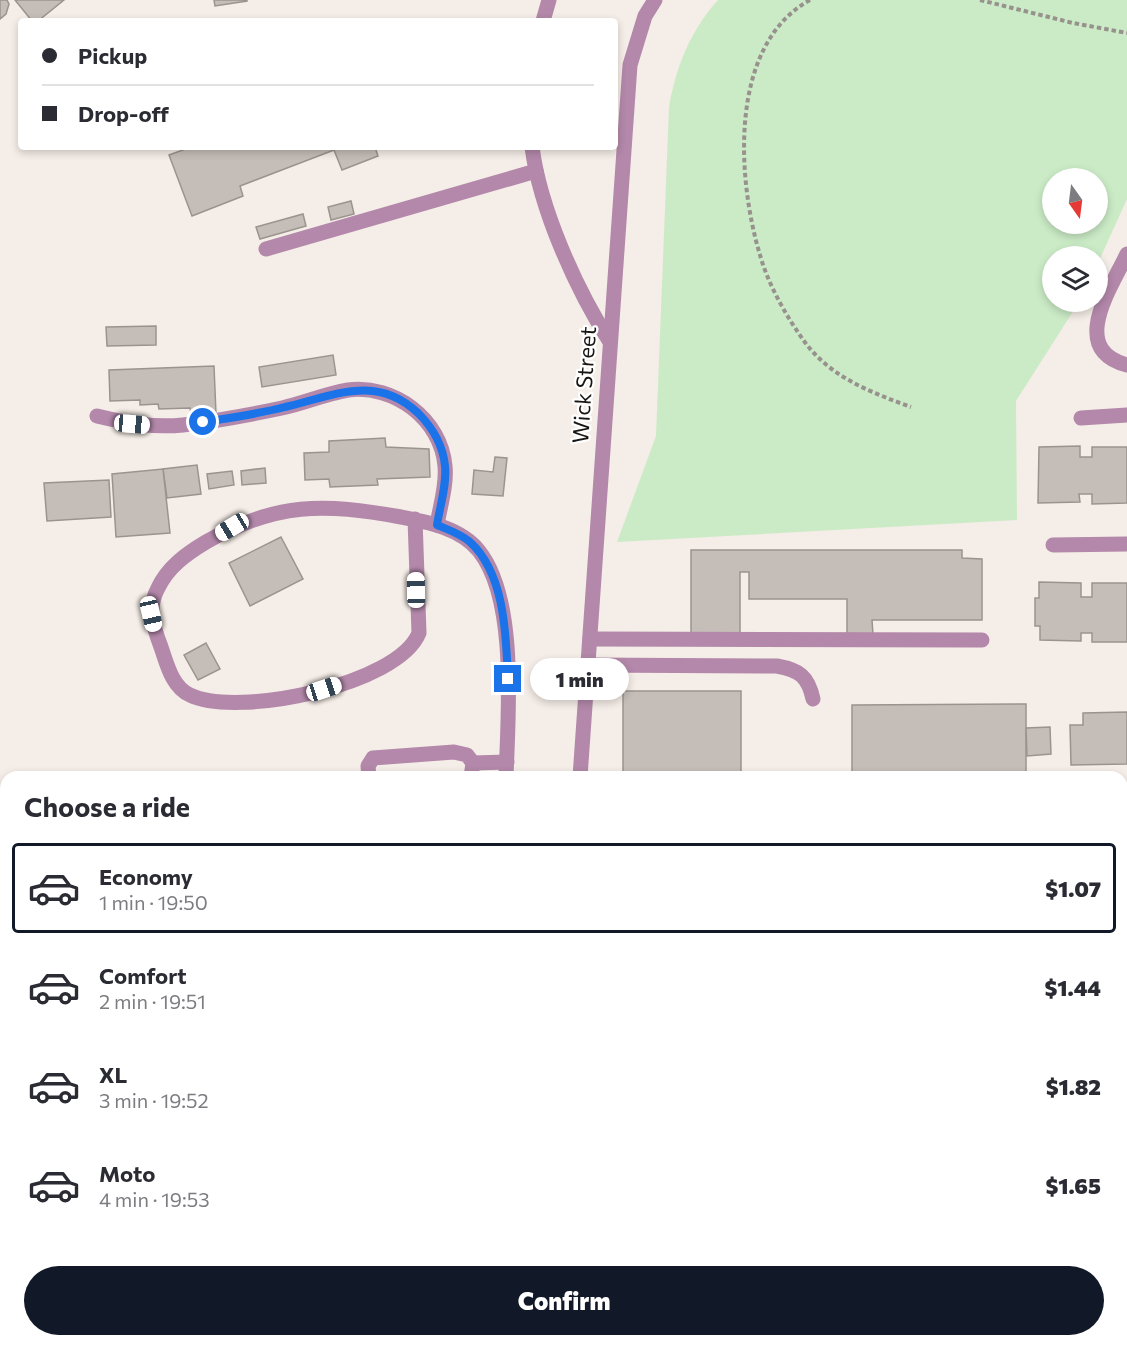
<!DOCTYPE html>
<meta charset="utf-8">
<style>
:root{--surface:#fff;--page:#f2f2f3;--text:#2b2b33;--muted:#7c7c81;--line:#e1e1e2;--accent:#111827}
body{margin:0;font-family:Commissioner,sans-serif;background:var(--page);color:var(--text);height:100vh;display:flex;flex-direction:column;font-size:22px;white-space:nowrap}
*{box-sizing:border-box;margin:0}
p{font-size:20px;color:var(--muted)}
.icon{flex:none;width:33px;height:33px;fill:none;stroke:currentColor;stroke-width:2;stroke-linecap:round;stroke-linejoin:round}
.map{position:relative;flex:1;overflow:hidden}
.drawer{position:absolute;left:0px;top:771px;width:1128px;height:576px;display:flex;flex-direction:column;background:var(--surface);border-radius:18px 18px 0 0;box-shadow:0 3px 9px #0003}
.drawer>*{flex:none}
.guide{position:absolute;left:18px;top:18px;width:600px;height:132px;border-radius:6px;box-shadow:0 3px 9px #0003;display:grid;align-content:center;height:132px;padding:0 24px;background:var(--surface)}
.needle{width:39px;rotate:166deg}
.buttons{position:absolute;left:1042px;top:168px;display:grid;gap:12px}
.buttons a{display:grid;place-items:center;width:66px;height:66px;border-radius:50%;background:var(--surface);box-shadow:0 3px 9px #0003;font-size:30px}
.end{position:absolute;width:27px;height:27px;margin:-14px;border:8px solid #1a73e8;background:#fff;box-shadow:0 0 0 3px #fff}
.from{border-radius:50%}
.bubble{position:absolute;height:42px;border-radius:21px;background:var(--surface);box-shadow:0 3px 9px #0003;font-size:20px;font-weight:800;line-height:42px;text-align:center}
.car{position:absolute;width:18px;height:36px;margin:-18px -9px;border-radius:8px;box-shadow:0 0 4px 2px #0007;background:linear-gradient(#fff 24%,#345 0 40%,#fff 0 76%,#345 0 86%,#fff 0)}
.guide b{display:flex;align-items:center;gap:21px;height:57px;font-size:22px}
.guide b+b{border-top:2px solid var(--line)}
.guide i{width:15px;height:15px;background:var(--text)}
ul{padding:0;list-style:none}
li{display:flex;align-items:center;gap:18px;height:90px;margin:0 12px 9px;padding:0 12px;border:3px solid transparent;border-radius:6px}
li div{flex:1}
li b{display:block;font-size:22px}
li em{font-style:normal;font-weight:800}
li.selected{border-color:var(--accent)}
li>.icon{width:54px;height:54px;stroke-width:1.5}
h2{padding:0 24px;font-size:27px;line-height:72px}
.cta{display:flex;gap:12px;margin-top:auto;padding:12px 24px}
.cta a{flex:1;height:69px;border-radius:36px;background:var(--accent);color:#fff;font-size:24px;font-weight:800;line-height:69px;text-align:center}
.map>svg:first-child{display:block}
</style>
<div class="map">
<svg width="1127" height="1347" viewBox="0 0 1127 1347">
<rect width="100%" height="100%" fill="#f5ede7"/>
<path fill="#cbebc6" fill-rule="evenodd" d="M718,0h409v199l-29,64v-7h-45v46h26l-63,99 1,119 -400,22 39,-106 13,-329c7,-40 21,-76 49,-107zM1053,178h45v46h-45z"/>
<g fill="#c5beb8" stroke="#9b948e" stroke-width="1.5">
<path d="M0,0h7l2,4 -3,10 -6,5z"/>
<path d="M15,0h49l-26,21h-6z"/>
<path d="M214,0h33v1l-32,5z"/>
<path d="M191,147h184l3,9 -36,14 -8,-20 -94,36 3,10 -51,20 -23,-61z"/>
<path d="M351,201l3,13 -23,6 -3,-13z"/>
<path d="M303,214l3,12 -46,13 -4,-12z"/>
<path d="M156,326v19l-49,1 -1,-19z"/>
<path d="M333,355l3,20 -74,12 -3,-20z"/>
<path d="M214,366l2,48 -25,1 -1,-7 -31,1 -1,-5 -18,1v-5l-30,1 -1,-31z"/>
<path d="M385,438l1,9 43,2 1,28 -53,2 1,6 -48,2 -1,-8 -24,1 -1,-27 25,-1v-11z"/>
<path d="M1080,446v11h12v-10h35v56l-35,1v-10h-13l1,8 -42,1 1,-56z"/>
<path d="M495,457l12,1 -4,38 -31,-2 2,-24 19,2z"/>
<path d="M197,465l4,29 -34,4 -4,-29z"/>
<path d="M265,468l1,15 -24,2 -1,-14z"/>
<path d="M163,469l7,64 -54,4 -4,-63z"/>
<path d="M232,471l2,14 -25,4 -2,-15z"/>
<path d="M109,480l2,37 -64,4 -3,-38z"/>
<path d="M281,537l22,42 -53,27 -21,-43z"/>
<path d="M691,550h271v8l20,1v61h-110l1,15h-26v-36h-98v-27h-9v65l-49,-1z"/>
<path d="M1039,582l42,1v14h11v-14h35v59h-35v-9h-11v8l-41,-1v-14h-5v-28h4z"/>
<path d="M206,643l14,26 -22,11 -14,-25z"/>
<rect x="623" y="691" width="118" height="86"/>
<path d="M1026,704v73h-174v-72z"/>
<path d="M1127,712v52l-56,1 -1,-40h13v-12z"/>
<path d="M1050,727l1,27 -24,2 -1,-28z"/>
<path d="M1127,908v52l-5,1v-51z"/>
<path d="M6,1156v156h-6v-155z"/>
<rect x="1122" y="1244" width="5" height="78"/>
</g>
<g fill="none" stroke-linecap="round" stroke-linejoin="round">
<g stroke="#97928d" stroke-width="4" stroke-dasharray="4.5 3" stroke-linecap="butt">
<path d="M810,0c-82,45 -73,179 -50,255 8,29 26,61 44,86 26,36 66,51 107,66"/>
<path d="M980,0l93,23 54,10"/>
</g>
<g stroke="#b388aa" stroke-width="15">
<path d="M543,21l6,-21"/>
<path d="M532,147c8,62 44,142 78,195"/>
<path d="M266,249l270,-78"/>
<path d="M1127,254c-16,34 -59,95 0,111"/>
<path d="M97,416c29,7 56,12 86,9 33,-4 66,-10 99,-17 22,-5 43,-14 66,-18 46,-6 93,29 97,76 2,19 -5,40 -8,59"/>
<path d="M1081,418l46,-3"/>
<path d="M415,519l4,114c-21,52 -182,85 -229,62 -18,-8 -23,-31 -29,-48 -8,-21 -14,-39 -3,-59 10,-21 28,-34 48,-46 70,-40 118,-39 195,-25 27,5 60,11 78,34 39,49 29,165 27,226"/>
<path d="M1053,545l74,-1"/>
<path d="M590,639l392,1"/>
<path d="M587,665l190,1c22,4 31,10 36,33"/>
<path d="M473,763l34,-1"/>
<path d="M369,777l-1,-11 5,-8 81,-6 13,3 6,8 -2,14"/>
<path d="M580,777l50,-712 15,-49 10,-16"/>
<path d="M1122,879h5"/>
<path d="M1122,1049h5"/>
<path d="M305,1341v6"/>
<path d="M102,1347v-6"/>
<path d="M557,1347l1,-6"/>
<path d="M846,1347l3,-6"/>
</g>
</g>
<g fill="none" stroke-linecap="round" stroke-linejoin="round">
<path stroke="#1a73e8" stroke-width="8" d="M203,422c27,-4 55,-8 82,-15 48,-11 91,-34 133,6 14,14 25,33 27,53 2,18 -5,40 -8,59 12,5 24,9 33,17 35,32 36,93 38,137"/>
</g>
<g text-anchor="middle" stroke-width="4.5" stroke-linejoin="round" paint-order="stroke">
<g font-size="22" fill="#181513" stroke="#fff">
<text transform="translate(584 385) rotate(-86)" y="8">Wick Street</text>
</g>
</g>
</svg>
<div class="buttons">
<a><svg class="needle" viewBox="-14 -14 28 28"><path d="M0-13l5 13h-10z" fill="#e53935"/><path d="M0 13l5-13h-10z" fill="#7c7c81"/></svg></a>
<a><svg class="icon" aria-label="layers" viewBox="0 0 24 24"><path d="M12 4l9 5-9 5-9-5zM3 14l9 5 9-5"/></svg></a>
</div>
<i class="end from" style="left:203px;top:422px"></i>
<i class="end" style="left:508px;top:679px"></i>
<div class="bubble" style="left:530px;top:658px;width:99px">1 min</div>
<i class="car" style="left:132px;top:424px;rotate:95deg"></i>
<i class="car" style="left:232px;top:527px;rotate:239deg"></i>
<i class="car" style="left:416px;top:590px;rotate:359deg"></i>
<i class="car" style="left:151px;top:614px;rotate:167deg"></i>
<i class="car" style="left:324px;top:689px;rotate:72deg"></i>
<div class="guide">
<b><i class="from"></i>Pickup</b>
<b><i></i>Drop-off</b>
</div>
<section class="drawer">
<h2>Choose a ride</h2>
<ul>
<li class="selected"><svg class="icon" aria-label="car" viewBox="0 0 24 24"><path d="M5 17H2v-5l4-1 3-4h7l3 4 3 1v5h-3M9 17h6M6 11h13"/><circle cx="7" cy="17" r="2"/><circle cx="17" cy="17" r="2"/></svg><div><b>Economy</b><p>1 min · 19:50</p></div><em>$1.07</em></li>
<li><svg class="icon" aria-label="car" viewBox="0 0 24 24"><path d="M5 17H2v-5l4-1 3-4h7l3 4 3 1v5h-3M9 17h6M6 11h13"/><circle cx="7" cy="17" r="2"/><circle cx="17" cy="17" r="2"/></svg><div><b>Comfort</b><p>2 min · 19:51</p></div><em>$1.44</em></li>
<li><svg class="icon" aria-label="car" viewBox="0 0 24 24"><path d="M5 17H2v-5l4-1 3-4h7l3 4 3 1v5h-3M9 17h6M6 11h13"/><circle cx="7" cy="17" r="2"/><circle cx="17" cy="17" r="2"/></svg><div><b>XL</b><p>3 min · 19:52</p></div><em>$1.82</em></li>
<li><svg class="icon" aria-label="car" viewBox="0 0 24 24"><path d="M5 17H2v-5l4-1 3-4h7l3 4 3 1v5h-3M9 17h6M6 11h13"/><circle cx="7" cy="17" r="2"/><circle cx="17" cy="17" r="2"/></svg><div><b>Moto</b><p>4 min · 19:53</p></div><em>$1.65</em></li>
</ul>
<div class="cta"><a>Confirm</a></div>
</section>
</div>
